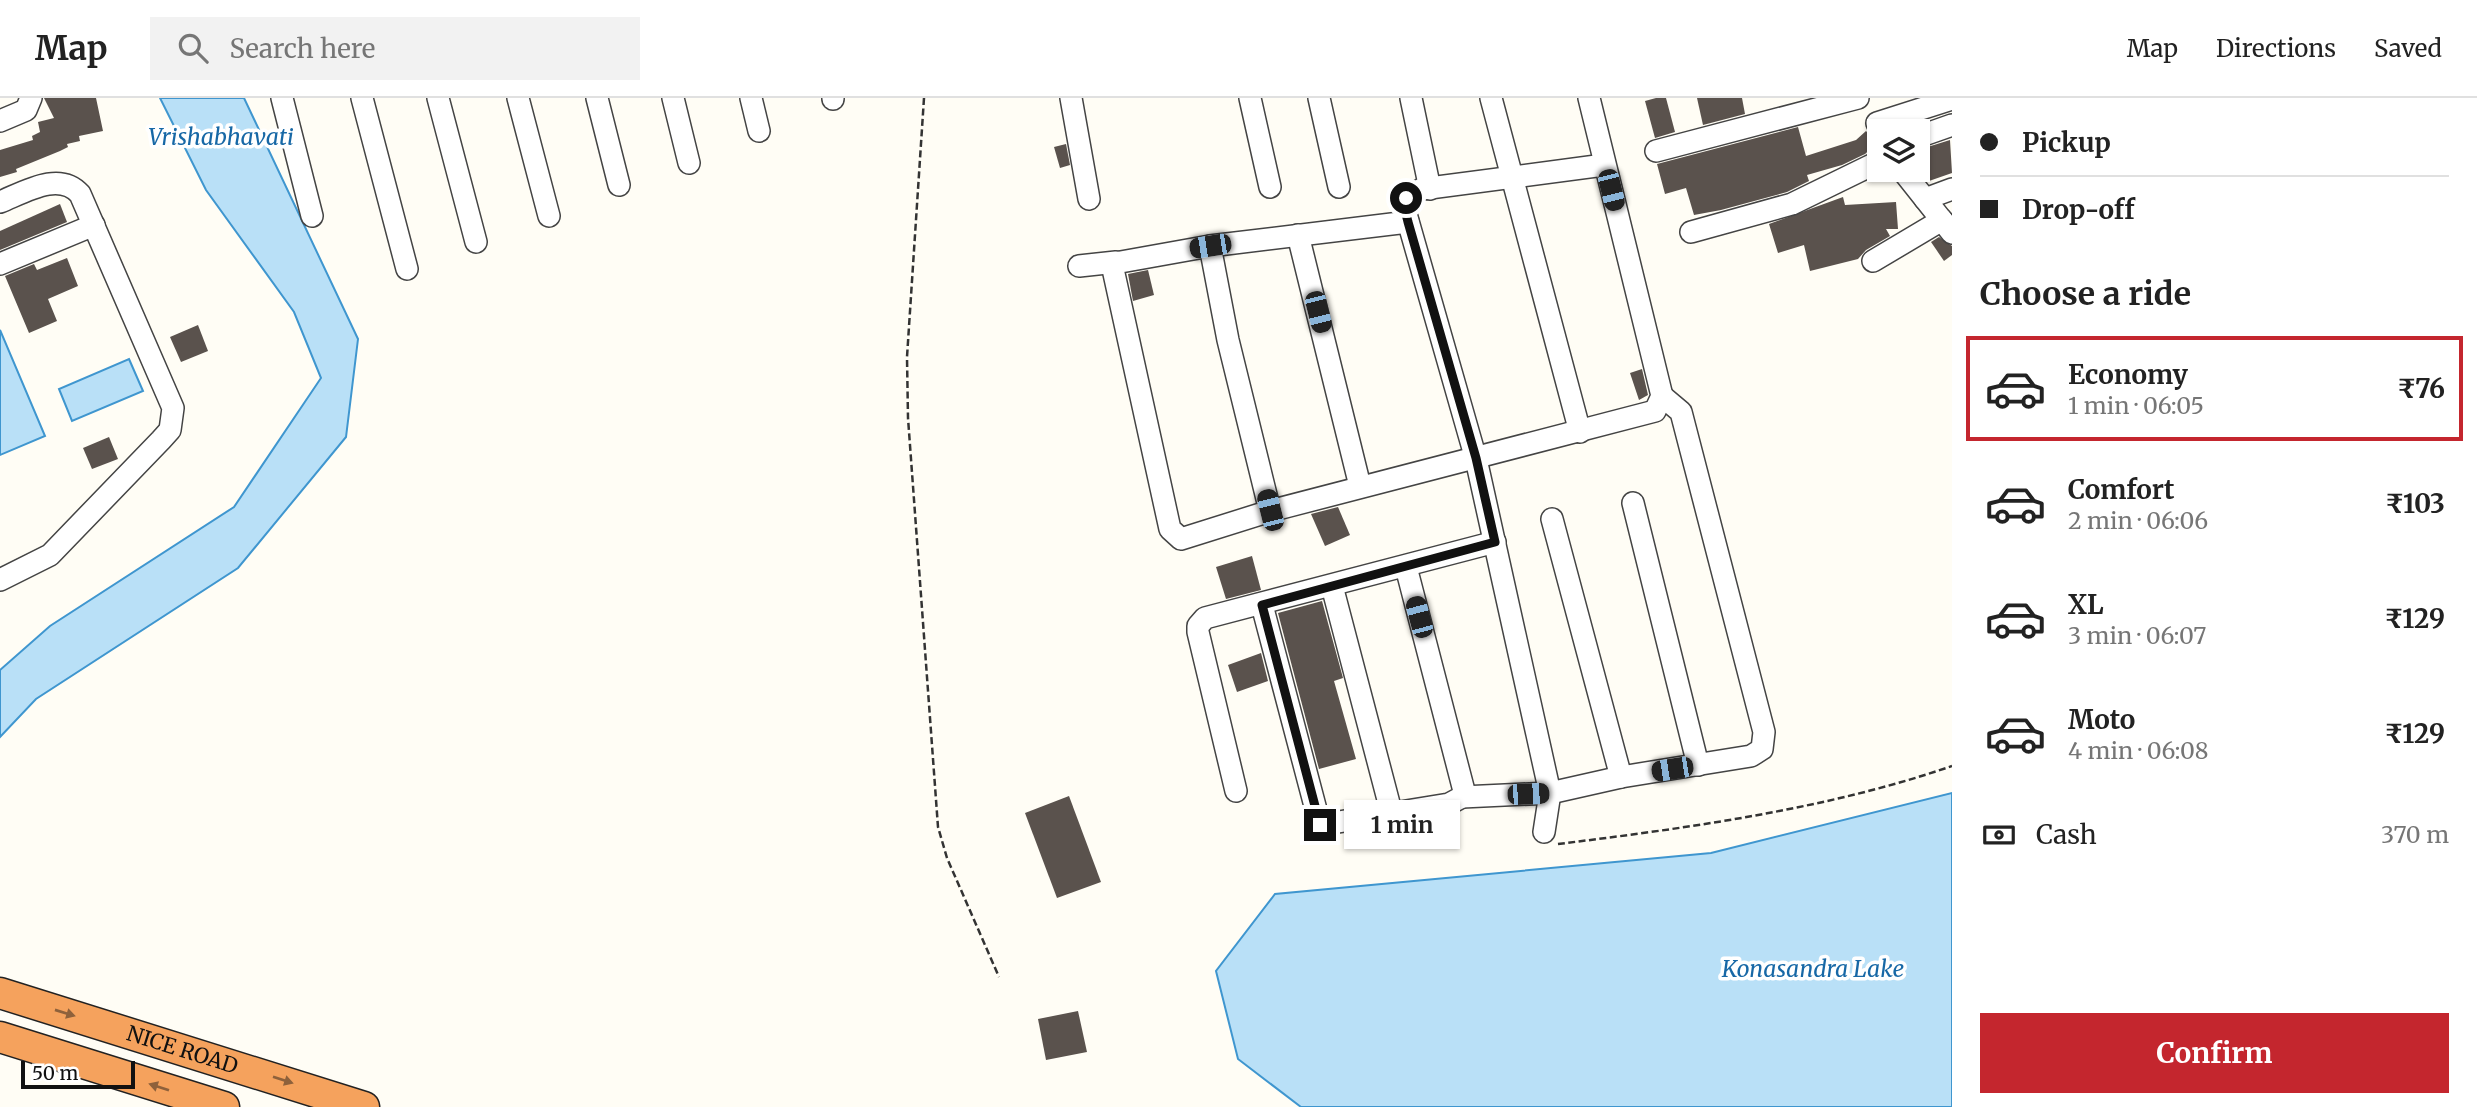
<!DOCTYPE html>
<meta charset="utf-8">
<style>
:root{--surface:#fff;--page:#f2f2f2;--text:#222;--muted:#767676;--line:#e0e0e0;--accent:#c4262e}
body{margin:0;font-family:Merriweather,serif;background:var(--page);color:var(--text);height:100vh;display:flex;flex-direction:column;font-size:26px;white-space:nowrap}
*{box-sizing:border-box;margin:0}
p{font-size:23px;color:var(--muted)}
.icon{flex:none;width:38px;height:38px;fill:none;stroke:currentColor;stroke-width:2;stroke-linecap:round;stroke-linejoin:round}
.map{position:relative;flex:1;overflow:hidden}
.sheet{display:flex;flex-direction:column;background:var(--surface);width:525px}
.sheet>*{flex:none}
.hud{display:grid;align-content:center;height:154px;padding:0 28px;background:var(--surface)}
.controls{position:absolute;left:1867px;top:21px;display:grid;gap:14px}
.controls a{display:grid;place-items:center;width:63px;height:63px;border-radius:0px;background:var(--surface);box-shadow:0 2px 5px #0004;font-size:35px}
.scale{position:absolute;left:21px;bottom:18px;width:114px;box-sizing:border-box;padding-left:7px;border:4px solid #111;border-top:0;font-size:19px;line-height:24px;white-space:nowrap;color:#111;-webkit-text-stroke:5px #fff;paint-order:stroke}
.end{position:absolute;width:32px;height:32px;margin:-16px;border:9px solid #111;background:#fff;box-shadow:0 0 0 4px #fff}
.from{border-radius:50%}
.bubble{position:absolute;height:49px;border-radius:0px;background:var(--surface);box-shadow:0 2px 5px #0004;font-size:23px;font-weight:700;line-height:49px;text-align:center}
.car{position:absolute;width:21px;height:42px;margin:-21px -10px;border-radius:9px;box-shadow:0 0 5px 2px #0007;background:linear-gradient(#222 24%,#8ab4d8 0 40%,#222 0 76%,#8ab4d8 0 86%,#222 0)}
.hud b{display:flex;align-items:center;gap:24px;height:66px;font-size:26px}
.hud b+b{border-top:2px solid var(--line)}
.hud i{width:18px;height:18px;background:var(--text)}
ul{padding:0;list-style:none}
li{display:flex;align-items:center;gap:21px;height:105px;margin:0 14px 10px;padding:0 14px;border:4px solid transparent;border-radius:0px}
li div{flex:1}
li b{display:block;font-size:26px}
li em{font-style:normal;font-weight:700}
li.on{border-color:var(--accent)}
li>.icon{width:63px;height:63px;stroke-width:1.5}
h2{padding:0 28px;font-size:32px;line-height:84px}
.pay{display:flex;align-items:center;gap:18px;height:77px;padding:0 28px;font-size:26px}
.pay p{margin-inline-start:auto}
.primary-button{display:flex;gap:14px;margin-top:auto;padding:14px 28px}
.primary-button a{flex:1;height:80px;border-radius:0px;background:var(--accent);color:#fff;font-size:28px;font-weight:700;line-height:80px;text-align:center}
header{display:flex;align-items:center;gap:42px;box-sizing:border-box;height:98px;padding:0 35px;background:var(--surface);border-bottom:2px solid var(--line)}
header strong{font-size:33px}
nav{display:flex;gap:38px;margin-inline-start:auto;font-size:24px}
.search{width:490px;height:63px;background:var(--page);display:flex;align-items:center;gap:18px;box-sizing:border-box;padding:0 24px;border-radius:0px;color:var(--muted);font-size:26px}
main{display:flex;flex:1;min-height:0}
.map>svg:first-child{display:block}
</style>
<header>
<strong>Map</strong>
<div class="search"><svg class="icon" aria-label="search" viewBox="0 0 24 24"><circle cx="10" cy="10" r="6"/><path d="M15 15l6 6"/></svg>Search here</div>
<nav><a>Map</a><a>Directions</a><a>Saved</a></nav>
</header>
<main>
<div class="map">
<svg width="1952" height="1009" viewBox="0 0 1952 1009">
<rect width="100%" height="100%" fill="#fffdf5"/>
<g fill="#b9e0f7" stroke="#3f96cf" stroke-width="2">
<path d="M160,0h84l114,241 -12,98 -108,131 -202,131 -36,38v-67l50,-44 184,-119 87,-129 -27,-66 -88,-122z"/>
<path d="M0,232l45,106 -45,19z"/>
<path d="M129,261l14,32 -71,30 -13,-32z"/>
<path d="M1952,695v314h-651l-63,-48 -22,-88 59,-77 436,-41z"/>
</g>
<g fill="#5a524d">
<path d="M44,0h52l7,33 -24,5 1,5 -13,3 1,3 -8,4 -44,18 1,3 -17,5v-27l33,-10 -1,-4 8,-4 -2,-10 16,-4z"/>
<path d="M1656,0h10l9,34 -20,6 -10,-37z"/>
<path d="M1697,0h45l3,16 -42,11z"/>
<path d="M1798,29l8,29 50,-16 10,-9 11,12 -12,11 -23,11 -35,10 2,6 -22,11 -66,18 -27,5 -8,-27 -21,6 -8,-30z"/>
<path d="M1950,42l2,33 -23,8 -4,-13 -7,1v-19z"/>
<path d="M1066,46l4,21 -10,3 -6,-21z"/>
<path d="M1843,99l2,8 51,-3 2,27h-12l4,7 -24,14 -8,9 -48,12 -6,-26 -26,8 -9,-29z"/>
<path d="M60,106l7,18 -67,28v-19z"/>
<path d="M1939,139l13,9v9l-8,6 -13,-19z"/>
<path d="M67,160l11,28 -30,13 9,22 -28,12 -24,-57 29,-12 3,6z"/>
<path d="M1148,172l6,25 -21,6 -5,-27z"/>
<path d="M198,227l10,26 -27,11 -11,-25z"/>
<path d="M1642,271l6,26 -9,5 -9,-27z"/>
<path d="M109,339l9,22 -26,10 -9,-21z"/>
<path d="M1338,409l12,28 -25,11 -14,-32z"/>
<path d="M1252,458l9,34 -35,9 -10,-32z"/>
<path d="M1322,503l21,77 -9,3 22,78 -37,10 -41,-156z"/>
<path d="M1261,555l7,28 -31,11 -9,-27z"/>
<path d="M1069,698l32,86 -44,16 -32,-85z"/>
<path d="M1078,913l9,41 -41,8 -8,-41z"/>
</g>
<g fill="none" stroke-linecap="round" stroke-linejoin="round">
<g stroke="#444" stroke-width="24">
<g id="minor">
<path d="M282,0l30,118"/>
<path d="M362,0l45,171"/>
<path d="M438,0l38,144"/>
<path d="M518,0l31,118"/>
<path d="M597,0l22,87"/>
<path d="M673,0l16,65"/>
<path d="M751,0l8,33"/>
<path d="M833,0v1"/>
<path d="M1071,0l18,101"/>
<path d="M1250,0l20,89"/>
<path d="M1319,0l20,89"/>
<path d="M1411,0l19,91"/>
<path d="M1491,0l89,334"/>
<path d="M0,23l26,-11 5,-12"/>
<path d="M1877,25l75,-24"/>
<path d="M1918,39l34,-12"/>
<path d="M1656,53l202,-53"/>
<path d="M1902,72l50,63"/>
<path d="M1925,101l27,-10"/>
<path d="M0,104c23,-9 59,-32 80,-8l93,214 -3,22 -9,10 -111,115 -50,25"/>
<path d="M1408,124l-198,24 -95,17 -2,6 57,260 11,10 89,-28 385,-100 7,-15 -73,-298"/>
<path d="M1691,134l101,-28 88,-43"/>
<path d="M1298,137l62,251"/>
<path d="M1210,148l18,94 42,171"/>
<path d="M1873,163l69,-41"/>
<path d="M0,166l94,-39"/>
<path d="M1079,168l37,-4"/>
<path d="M1633,405l65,262"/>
<path d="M1552,421l69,258"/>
<path d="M1332,488l59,225"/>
<path d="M1262,507l58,220 129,-21 13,-7 2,-6 -58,-224"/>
<path d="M1236,693l-38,-159v-6l7,-8 290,-76"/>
<path d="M1462,699l88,-4 71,-16 130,-21 11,-7 2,-17 -83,-320 -19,-16"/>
<path d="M1544,734l6,-39 -74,-334 -72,-252 2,-9 16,-9 182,-24"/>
</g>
</g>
<g stroke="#222" stroke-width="33">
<g id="highway">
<path id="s1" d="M0,895l364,114"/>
<path d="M0,939l224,70"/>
</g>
</g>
<g stroke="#333" stroke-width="2.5" stroke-dasharray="7 3.5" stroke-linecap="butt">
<path d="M924,0l-17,259 1,61 30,409 9,31 52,119"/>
<path d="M1558,746c130,-16 270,-35 394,-78"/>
</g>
<use href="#minor" stroke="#fff" stroke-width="21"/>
<use href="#highway" stroke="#f5a25d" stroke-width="30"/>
</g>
<defs><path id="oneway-solid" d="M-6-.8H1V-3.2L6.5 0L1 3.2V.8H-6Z" transform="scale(1.75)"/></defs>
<g fill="#8e613b">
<use href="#oneway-solid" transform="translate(65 915) rotate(17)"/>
<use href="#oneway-solid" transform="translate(283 982) rotate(18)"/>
<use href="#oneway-solid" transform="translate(159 989) rotate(-162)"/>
</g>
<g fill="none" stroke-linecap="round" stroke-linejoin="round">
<path stroke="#111" stroke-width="9" d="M1320,727l-58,-220 233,-63 -19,-84 -68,-236 -4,-16 2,-8"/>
</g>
<g text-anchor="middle" stroke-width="7" stroke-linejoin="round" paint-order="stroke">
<g font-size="21" fill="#111" stroke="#fff">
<text dy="7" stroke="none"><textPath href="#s1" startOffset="191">NICE ROAD</textPath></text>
</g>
<g font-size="23" font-style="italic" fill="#1768a6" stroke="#fff">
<text x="221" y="47">Vrishabhavati</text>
<text x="1813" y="879">Konasandra Lake</text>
</g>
</g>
</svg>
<div class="controls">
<a><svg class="icon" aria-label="layers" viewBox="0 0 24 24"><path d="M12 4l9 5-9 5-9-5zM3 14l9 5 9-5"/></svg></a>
</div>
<div class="scale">50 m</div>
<i class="end from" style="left:1406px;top:100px"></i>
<i class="end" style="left:1320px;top:727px"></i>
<div class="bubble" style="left:1344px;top:702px;width:116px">1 min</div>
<i class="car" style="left:1611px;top:92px;rotate:166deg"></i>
<i class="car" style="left:1210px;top:148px;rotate:261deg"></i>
<i class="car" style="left:1318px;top:214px;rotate:166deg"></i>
<i class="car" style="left:1270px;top:412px;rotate:346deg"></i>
<i class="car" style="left:1419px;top:519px;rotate:345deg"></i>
<i class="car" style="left:1672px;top:671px;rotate:261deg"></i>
<i class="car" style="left:1528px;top:696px;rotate:88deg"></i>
</div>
<section class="sheet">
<div class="hud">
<b><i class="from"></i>Pickup</b>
<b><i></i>Drop-off</b>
</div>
<h2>Choose a ride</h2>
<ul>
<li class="on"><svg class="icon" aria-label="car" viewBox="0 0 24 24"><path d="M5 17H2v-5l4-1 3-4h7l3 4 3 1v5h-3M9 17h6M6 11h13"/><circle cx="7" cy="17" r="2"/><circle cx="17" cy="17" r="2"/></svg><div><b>Economy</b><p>1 min · 06:05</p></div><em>₹76</em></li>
<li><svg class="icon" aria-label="car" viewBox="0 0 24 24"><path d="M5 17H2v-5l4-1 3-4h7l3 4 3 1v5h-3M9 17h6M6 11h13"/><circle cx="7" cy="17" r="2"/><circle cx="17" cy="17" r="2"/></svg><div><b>Comfort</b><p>2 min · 06:06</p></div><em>₹103</em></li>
<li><svg class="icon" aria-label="car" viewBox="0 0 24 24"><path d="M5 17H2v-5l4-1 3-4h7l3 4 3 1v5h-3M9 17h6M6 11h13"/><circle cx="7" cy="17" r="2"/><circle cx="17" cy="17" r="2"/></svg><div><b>XL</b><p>3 min · 06:07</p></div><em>₹129</em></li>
<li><svg class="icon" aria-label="car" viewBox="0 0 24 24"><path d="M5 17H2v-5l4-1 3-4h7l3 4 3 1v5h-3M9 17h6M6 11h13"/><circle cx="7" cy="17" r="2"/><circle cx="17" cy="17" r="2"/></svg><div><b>Moto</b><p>4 min · 06:08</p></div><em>₹129</em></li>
</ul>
<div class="pay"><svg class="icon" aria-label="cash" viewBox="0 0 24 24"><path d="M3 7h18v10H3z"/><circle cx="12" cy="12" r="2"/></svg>Cash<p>370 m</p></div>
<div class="primary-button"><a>Confirm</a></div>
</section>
</main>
